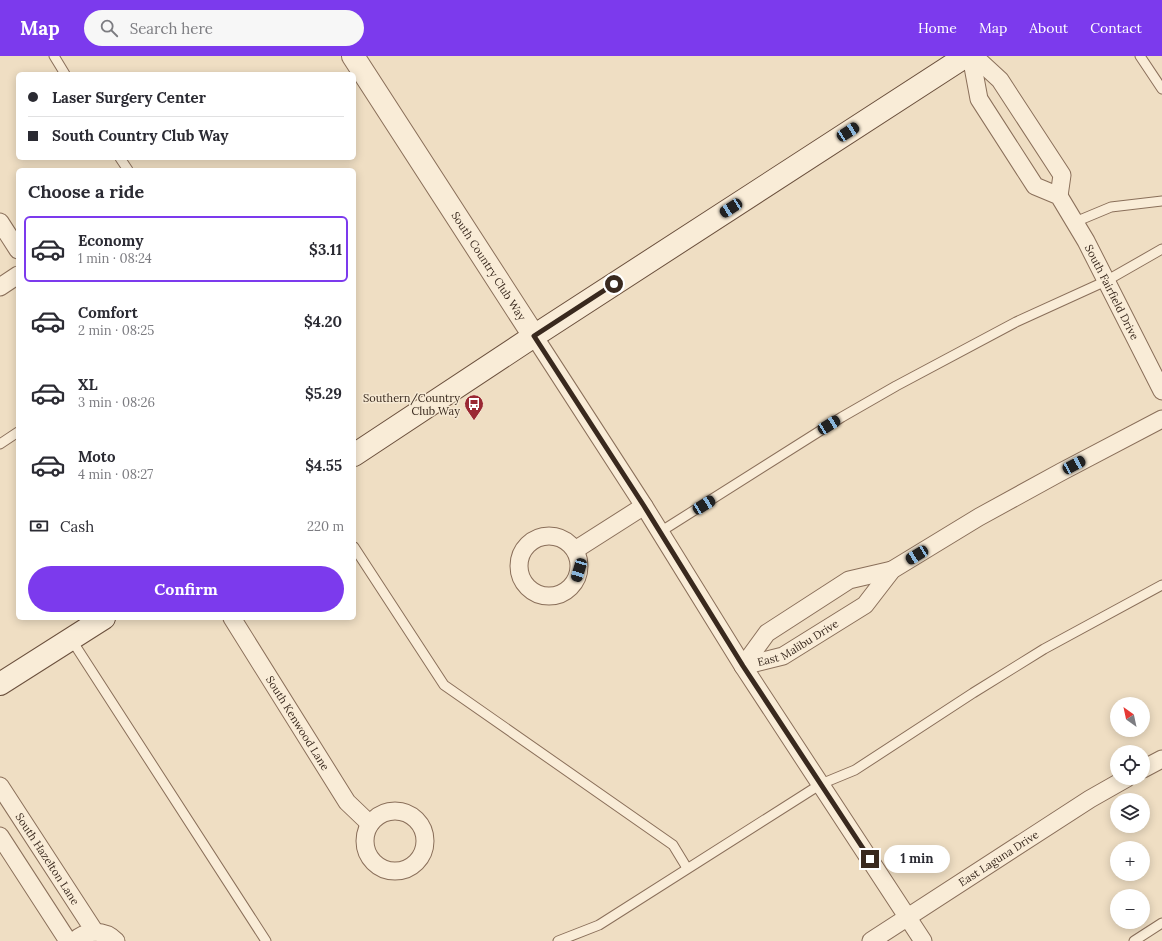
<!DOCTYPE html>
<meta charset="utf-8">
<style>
:root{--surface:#fff;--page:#f7f7f7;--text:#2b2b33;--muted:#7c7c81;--line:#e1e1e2;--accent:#7c3aed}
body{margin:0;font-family:Lora,serif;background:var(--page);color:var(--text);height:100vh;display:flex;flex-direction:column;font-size:15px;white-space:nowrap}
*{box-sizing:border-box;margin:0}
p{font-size:13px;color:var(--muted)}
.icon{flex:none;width:22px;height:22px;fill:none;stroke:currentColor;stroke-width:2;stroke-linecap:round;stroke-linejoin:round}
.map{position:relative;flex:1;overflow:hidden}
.panel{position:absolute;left:16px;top:112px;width:340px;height:452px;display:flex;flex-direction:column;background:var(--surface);border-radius:6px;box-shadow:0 2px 10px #0003}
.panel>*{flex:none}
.guide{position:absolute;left:16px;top:16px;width:340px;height:88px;border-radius:6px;box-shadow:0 2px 10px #0003;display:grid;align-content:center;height:88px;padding:0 12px;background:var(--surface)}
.needle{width:26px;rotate:327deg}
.tools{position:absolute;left:1110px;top:641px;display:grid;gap:8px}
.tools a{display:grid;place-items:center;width:40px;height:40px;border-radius:50%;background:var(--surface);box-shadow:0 2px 10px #0003;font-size:20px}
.end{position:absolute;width:18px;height:18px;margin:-9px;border:5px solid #39291e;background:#fff;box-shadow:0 0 0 2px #fff}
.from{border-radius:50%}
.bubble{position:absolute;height:28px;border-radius:14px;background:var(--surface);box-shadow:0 2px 10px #0003;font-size:13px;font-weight:700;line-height:28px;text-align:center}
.car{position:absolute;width:12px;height:24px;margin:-12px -6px;border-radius:5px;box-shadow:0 0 3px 1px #0007;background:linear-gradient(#222 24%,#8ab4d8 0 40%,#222 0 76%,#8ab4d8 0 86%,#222 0)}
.guide b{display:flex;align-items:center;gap:14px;height:38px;font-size:15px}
.guide b+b{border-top:1px solid var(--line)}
.guide i{width:10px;height:10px;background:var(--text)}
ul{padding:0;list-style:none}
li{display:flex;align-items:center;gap:12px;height:66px;margin:0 8px 6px;padding:0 4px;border:2px solid transparent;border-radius:6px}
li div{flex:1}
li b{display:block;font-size:15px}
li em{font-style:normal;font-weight:700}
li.current{border-color:var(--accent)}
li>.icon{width:36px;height:36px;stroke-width:1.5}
h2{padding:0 12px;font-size:18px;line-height:48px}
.pay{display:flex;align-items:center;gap:10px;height:44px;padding:0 12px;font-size:15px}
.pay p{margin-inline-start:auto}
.action{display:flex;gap:8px;margin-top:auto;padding:8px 12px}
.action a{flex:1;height:46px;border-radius:24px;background:var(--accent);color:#fff;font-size:16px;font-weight:700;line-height:46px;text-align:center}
header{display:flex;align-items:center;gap:24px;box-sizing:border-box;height:56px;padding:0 20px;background:var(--accent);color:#fff}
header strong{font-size:19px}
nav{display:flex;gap:22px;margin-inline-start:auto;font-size:14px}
.search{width:280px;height:36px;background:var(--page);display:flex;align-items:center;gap:10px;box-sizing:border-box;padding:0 14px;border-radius:22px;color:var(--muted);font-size:15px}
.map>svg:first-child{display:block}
</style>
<header>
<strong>Map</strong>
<div class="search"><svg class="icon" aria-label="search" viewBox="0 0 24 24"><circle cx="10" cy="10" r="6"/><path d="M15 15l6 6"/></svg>Search here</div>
<nav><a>Home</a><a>Map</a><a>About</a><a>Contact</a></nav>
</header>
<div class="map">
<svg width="1162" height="885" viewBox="0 0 1162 885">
<rect width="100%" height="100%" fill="#efdec3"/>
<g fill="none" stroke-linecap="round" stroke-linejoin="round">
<g stroke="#8a6f5a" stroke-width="11">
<g id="service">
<path d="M54,0l11,18"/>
<path d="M1140,0l22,33"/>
<path d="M120,102l8,12"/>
<path d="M1075,166l36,-15 51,-6"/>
<path d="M0,388l18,-12"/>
<path d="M660,476l182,-115 54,-31 120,-64 90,-41 56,-32"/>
<path d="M354,491l90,138 229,160 14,23"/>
<path d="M71,583l195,302"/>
<path d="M558,885l41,-16 222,-141 34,-14 118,-77 71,-44 118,-64"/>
<path d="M1134,885l28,-18"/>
</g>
</g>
<g stroke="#8a6f5a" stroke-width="19">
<g id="minor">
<path id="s1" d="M971,0l8,43 56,87 24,10 27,45 76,150"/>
<path d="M974,0l26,24 62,95 -3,21"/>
<path d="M0,166l18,28"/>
<path d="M0,231l18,-12"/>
<path d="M534,280l110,170 99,160 180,275"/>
<circle cx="549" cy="510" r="30"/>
<path d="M575,494l69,-44"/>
<path id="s2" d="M232,562l115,184 23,22"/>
<path id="s3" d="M743,610l40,-10 82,-51 27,-35 87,-53 82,-45 101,-53"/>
<path d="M743,610l24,-33 82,-53 43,-10"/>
<path d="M1143,713l19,-10"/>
<path id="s4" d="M0,730l95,146"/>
<circle cx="395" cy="785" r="30"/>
<path d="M0,780l68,105"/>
<path d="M74,885c11,-11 30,-12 42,0"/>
<path id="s5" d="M871,885l219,-142 37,-21"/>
</g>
</g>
<g stroke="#8a6f5a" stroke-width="24">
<g id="tertiary">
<path id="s6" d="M353,0l181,280"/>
</g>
</g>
<g stroke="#6b503d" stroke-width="24">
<g id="secondary">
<path d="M354,399l180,-119 432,-280"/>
<path d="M0,628l104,-66"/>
</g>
</g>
<use href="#service" stroke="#f9ecd7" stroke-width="9"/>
<use href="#minor" stroke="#f9ecd7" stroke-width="17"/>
<use href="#tertiary" stroke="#f9ecd7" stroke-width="22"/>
<use href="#secondary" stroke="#f9ecd7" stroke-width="22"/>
</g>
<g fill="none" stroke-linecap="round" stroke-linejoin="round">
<path stroke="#39291e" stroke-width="5" d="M614,228l-80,52 110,170 99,160 127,193"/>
</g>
<defs>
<g id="bus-pin" transform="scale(1)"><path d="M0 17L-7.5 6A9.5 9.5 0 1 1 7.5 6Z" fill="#9a2833" stroke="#f6e9d3"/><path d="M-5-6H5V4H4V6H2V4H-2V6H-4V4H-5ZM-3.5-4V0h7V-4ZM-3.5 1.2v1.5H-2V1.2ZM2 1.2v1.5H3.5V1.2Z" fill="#fff"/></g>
</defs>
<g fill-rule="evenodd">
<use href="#bus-pin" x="474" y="348"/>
</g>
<g text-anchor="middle" stroke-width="3" stroke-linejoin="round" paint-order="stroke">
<g font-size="11" fill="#39291e" stroke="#f6e9d3">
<text dy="4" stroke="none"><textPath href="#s6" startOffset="250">South Country Club Way</textPath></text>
<text dy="4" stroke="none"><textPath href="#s1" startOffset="283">South Fairfield Drive</textPath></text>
<text dy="4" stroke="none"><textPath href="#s3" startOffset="60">East Malibu Drive</textPath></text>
<text dy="4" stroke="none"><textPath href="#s2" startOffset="124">South Kenwood Lane</textPath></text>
<text dy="4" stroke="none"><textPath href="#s5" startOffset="152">East Laguna Drive</textPath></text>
<text dy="4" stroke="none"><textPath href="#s4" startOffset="87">South Hazelton Lane</textPath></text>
</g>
<g font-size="11" fill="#39291e" stroke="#f6e9d3" text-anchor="end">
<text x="460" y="346">Southern/Country<tspan x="460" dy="13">Club Way</tspan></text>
</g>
</g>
</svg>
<div class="tools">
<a><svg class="needle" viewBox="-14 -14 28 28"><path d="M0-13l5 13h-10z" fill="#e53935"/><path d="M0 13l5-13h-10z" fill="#7c7c81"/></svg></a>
<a><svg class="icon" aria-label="locate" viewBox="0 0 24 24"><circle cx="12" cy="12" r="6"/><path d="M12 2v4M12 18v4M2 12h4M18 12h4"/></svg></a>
<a><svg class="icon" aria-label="layers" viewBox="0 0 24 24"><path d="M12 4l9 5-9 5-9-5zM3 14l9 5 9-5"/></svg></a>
<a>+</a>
<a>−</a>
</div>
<i class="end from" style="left:614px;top:228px"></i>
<i class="end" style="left:870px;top:803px"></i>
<div class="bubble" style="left:884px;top:789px;width:66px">1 min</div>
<i class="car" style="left:848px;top:76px;rotate:57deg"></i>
<i class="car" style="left:731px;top:152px;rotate:237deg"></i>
<i class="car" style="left:829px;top:369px;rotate:58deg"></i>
<i class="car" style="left:1074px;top:409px;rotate:62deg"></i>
<i class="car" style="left:704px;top:449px;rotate:58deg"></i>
<i class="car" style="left:917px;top:499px;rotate:238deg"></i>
<i class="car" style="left:579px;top:514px;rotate:197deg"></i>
<div class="guide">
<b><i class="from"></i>Laser Surgery Center</b>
<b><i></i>South Country Club Way</b>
</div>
<section class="panel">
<h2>Choose a ride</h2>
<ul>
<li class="current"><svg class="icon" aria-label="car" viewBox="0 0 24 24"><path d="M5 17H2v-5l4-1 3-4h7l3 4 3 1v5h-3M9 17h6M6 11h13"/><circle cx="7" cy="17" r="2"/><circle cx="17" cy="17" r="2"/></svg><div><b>Economy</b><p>1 min · 08:24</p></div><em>$3.11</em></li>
<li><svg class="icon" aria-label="car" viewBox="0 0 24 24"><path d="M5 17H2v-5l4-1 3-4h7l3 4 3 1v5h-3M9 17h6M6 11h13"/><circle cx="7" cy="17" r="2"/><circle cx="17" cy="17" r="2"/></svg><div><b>Comfort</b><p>2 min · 08:25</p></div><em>$4.20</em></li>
<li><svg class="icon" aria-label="car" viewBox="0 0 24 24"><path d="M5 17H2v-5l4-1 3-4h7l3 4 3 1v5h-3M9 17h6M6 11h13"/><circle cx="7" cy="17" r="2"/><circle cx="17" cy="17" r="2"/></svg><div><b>XL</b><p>3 min · 08:26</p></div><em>$5.29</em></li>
<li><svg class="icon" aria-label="car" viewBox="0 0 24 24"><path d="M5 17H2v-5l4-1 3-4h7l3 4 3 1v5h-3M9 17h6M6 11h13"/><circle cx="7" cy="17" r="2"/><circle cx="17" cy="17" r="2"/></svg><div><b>Moto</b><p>4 min · 08:27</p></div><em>$4.55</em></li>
</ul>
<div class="pay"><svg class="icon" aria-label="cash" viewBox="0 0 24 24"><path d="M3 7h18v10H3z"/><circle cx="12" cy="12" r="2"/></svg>Cash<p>220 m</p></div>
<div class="action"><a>Confirm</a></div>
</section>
</div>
